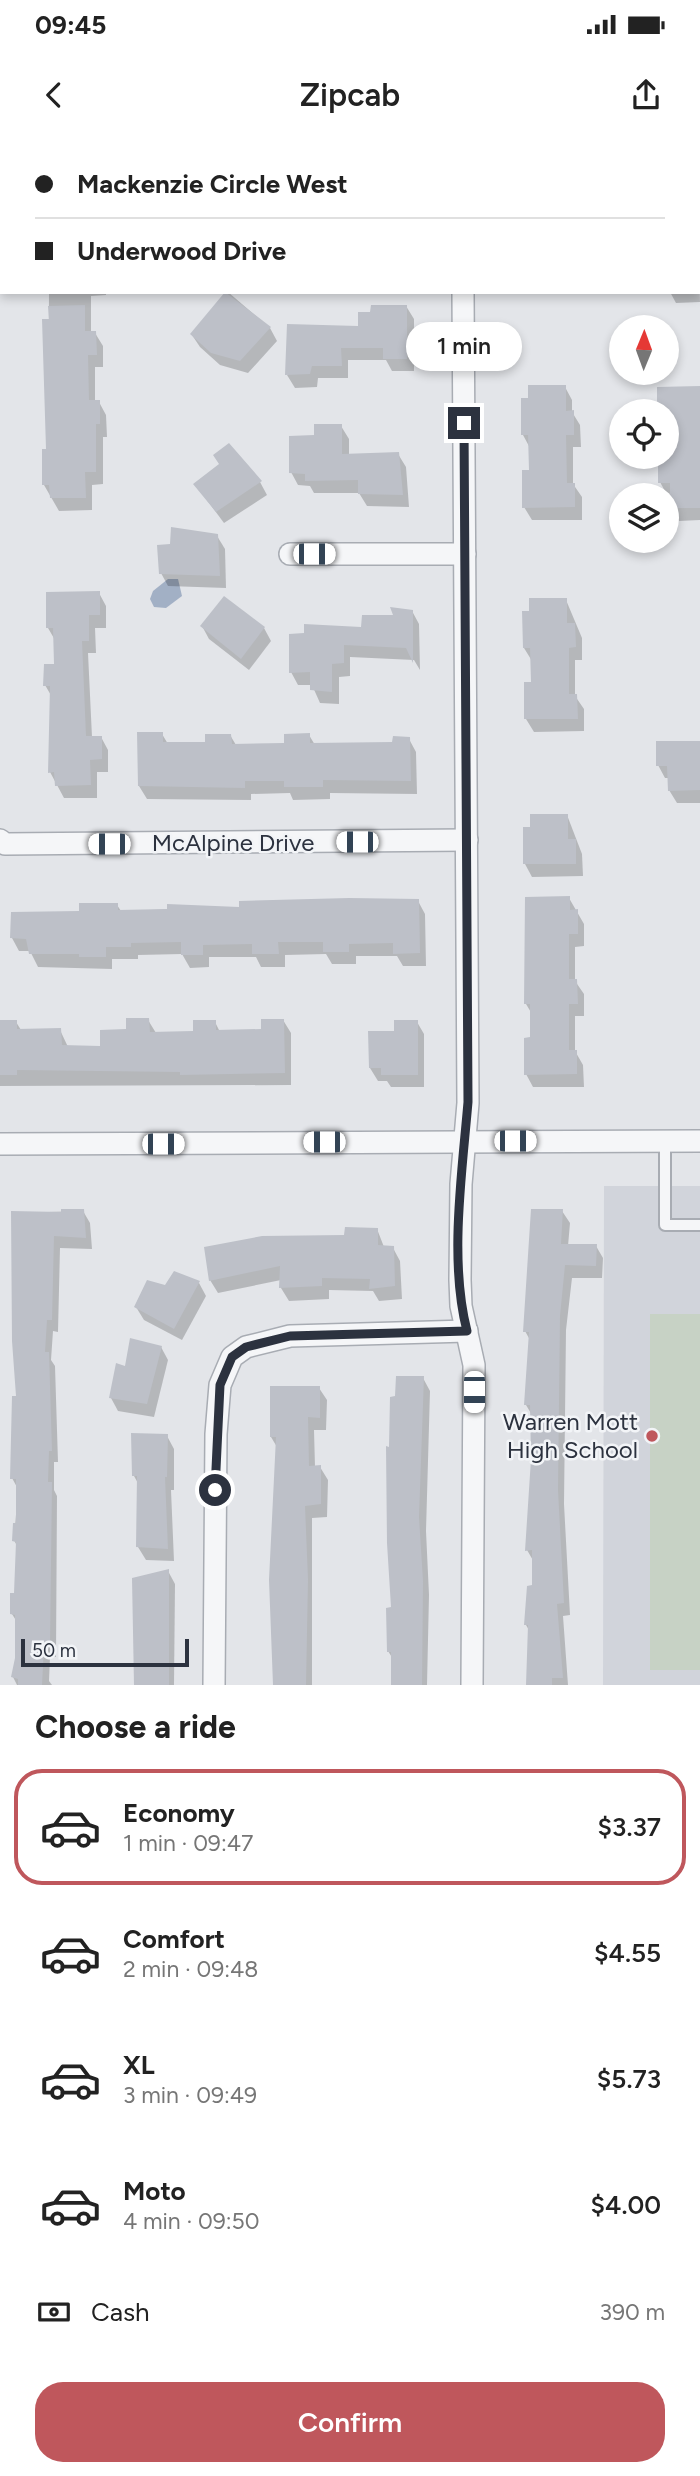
<!DOCTYPE html>
<meta charset="utf-8">
<style>
:root{--surface:#fff;--page:#f2f2f2;--text:#222;--muted:#767676;--line:#e0e0e0;--accent:#bf575c}
body{margin:0;font-family:Figtree,sans-serif;background:var(--page);color:var(--text);height:100vh;display:flex;flex-direction:column;font-size:26px;white-space:nowrap}
*{box-sizing:border-box;margin:0}
p{font-size:23px;color:var(--muted)}
.icon{flex:none;width:38px;height:38px;fill:none;stroke:currentColor;stroke-width:2;stroke-linecap:round;stroke-linejoin:round}
.map{position:relative;height:1545px;overflow:hidden}
.sheet{display:flex;flex-direction:column;background:var(--surface);flex:1}
.sheet>*{flex:none}
.hud{position:absolute;left:0px;top:0px;width:700px;height:154px;box-shadow:0 4px 10px #0003;display:grid;align-content:center;height:154px;padding:0 35px;background:var(--surface)}
.needle{width:46px;rotate:1deg}
.buttons{position:absolute;left:609px;top:175px;display:grid;gap:14px}
.buttons a{display:grid;place-items:center;width:70px;height:70px;border-radius:50%;background:var(--surface);box-shadow:0 4px 10px #0003;font-size:35px}
.scale{position:absolute;left:21px;bottom:18px;width:168px;box-sizing:border-box;padding-left:7px;border:4px solid #2c323f;border-top:0;font-size:19px;line-height:24px;white-space:nowrap;color:#2c323f;-webkit-text-stroke:5px #f2f4f7;paint-order:stroke}
.end{position:absolute;width:32px;height:32px;margin:-16px;border:9px solid #2c323f;background:#fff;box-shadow:0 0 0 4px #fff}
.from{border-radius:50%}
.bubble{position:absolute;height:49px;border-radius:24px;background:var(--surface);box-shadow:0 4px 10px #0003;font-size:23px;font-weight:600;line-height:49px;text-align:center}
.car{position:absolute;width:21px;height:42px;margin:-21px -10px;border-radius:9px;box-shadow:0 0 5px 2px #0007;background:linear-gradient(#fff 24%,#345 0 40%,#fff 0 76%,#345 0 86%,#fff 0)}
.hud b{display:flex;align-items:center;gap:24px;height:66px;font-size:26px}
.hud b+b{border-top:2px solid var(--line)}
.hud i{width:18px;height:18px;background:var(--text)}
ul{padding:0;list-style:none}
li{display:flex;align-items:center;gap:21px;height:116px;margin:0 14px 10px;padding:0 21px;border:4px solid transparent;border-radius:28px}
li div{flex:1}
li b{display:block;font-size:26px}
li em{font-style:normal;font-weight:600}
li.current{border-color:var(--accent)}
li>.icon{width:63px;height:63px;stroke-width:1.5}
h2{padding:0 35px;font-size:32px;line-height:84px}
.pay{display:flex;align-items:center;gap:18px;height:77px;padding:0 35px;font-size:26px}
.pay p{margin-inline-start:auto}
.action{display:flex;gap:14px;margin-top:auto;padding:14px 35px}
.action a{flex:1;height:80px;border-radius:28px;background:var(--accent);color:#fff;font-size:28px;font-weight:600;line-height:80px;text-align:center}
.status{display:flex;justify-content:space-between;align-items:center;height:49px;padding:0 35px;background:var(--surface);direction:ltr}
.status svg{height:19px;fill:currentColor}
header{display:flex;justify-content:space-between;align-items:center;height:91px;padding:0 35px;background:var(--surface);font-size:32px;font-weight:600}
.map>svg:first-child{display:block}
</style>
<div class="status"><b>09:45</b><svg viewBox="0 0 49 12"><path d="M0 12V9h3v3zM5 12V6h3v6zM10 12V3h3v9zM15 12V0h3v12zM26 1h20v11H26zM47 4h2v5h-2z"/></svg></div>
<header><svg class="icon" aria-label="back" viewBox="0 0 24 24"><path d="M15 5l-7 7 7 7"/></svg>Zipcab<svg class="icon" aria-label="share" viewBox="0 0 24 24"><path d="M12 15V3M7 8l5-5 5 5M5 13v7h14v-7"/></svg></header>
<div class="map">
<svg width="700" height="1545" viewBox="0 0 700 1545">
<rect width="100%" height="100%" fill="#e3e5e9"/>
<path fill="#d1d4db" d="M604,1046h96v499h-97z"/>
<rect fill="#c7d2c5" x="650" y="1174" width="50" height="356"/>
<path fill="#a2b0c5" d="M168,439h10l4,17 -16,12 -12,-1 -4,-8 3,-8z"/>
<g fill="#0003">
<rect x="50" y="0" width="57" height="2"/>
<path d="M217,0h22l1,2h-24z"/>
<rect x="288" y="0" width="54" height="2"/>
<path d="M388,0h24l1,2h-25z"/>
<path d="M698,32l2,130 -24,1 -6,-11h28z"/>
<path d="M49,152h57v3l-15,1v37h4l8,13v21h-8v35h4l7,13 1,22h-4v47l-11,1v25l-33,1 -15,-26 4,-35z"/>
<path d="M219,152h9l42,36 7,13 -29,32 -28,-8 -20,-18 -8,-12 34,-42z"/>
<path d="M406,166l8,13v52h-22l-6,-11h-38v18h-30l-1,9 -22,1 -8,-13 72,-47z"/>
<path d="M565,247l7,13v12l8,13 1,22h-8v37l9,13v23h-50l-8,-13 6,-35v-24l-7,-13z"/>
<path d="M700,248v132l-21,1 -7,-13 -1,-13h-4l-7,-13 11,-22 -1,-37h-3v-12l-8,-1z"/>
<path d="M341,286l8,13v17l49,-2 8,13 3,40 -42,-1 -8,-13h-45l-4,-7 -12,-1 -7,-13 25,-35z"/>
<path d="M221,325l39,17 7,13 -43,28 -29,-39z"/>
<path d="M217,396l8,13 1,39 -58,-2 -7,-13z"/>
<path d="M99,453l7,13v22h-11l1,25h-8l4,84h9l7,13v22h-11v26h-33l-14,-26 2,-75 -7,-12 10,-20v-25l-7,-12z"/>
<path d="M566,460l16,38v22h-7v36l9,13v22l-50,1 -8,-13 7,-36 -1,-22 -8,-13 7,-36z"/>
<path d="M412,471l7,13 1,46 -6,-10 -64,-3v19l-11,1v27l-19,-1 -8,-18h-14l-7,-13 72,-43z"/>
<path d="M202,486l62,2 7,13 -22,29 -40,-31z"/>
<path d="M162,594l6,10 39,-1 23,-8 6,10h49l24,-10 6,10 78,-1 16,-5 7,13 1,42 -87,-1v6l-37,1 -3,-7 -39,1v6l-104,-1 -8,-13z"/>
<path d="M700,603v60h-23l-8,-13v-12h-4l-7,-13z"/>
<path d="M567,675l15,39 1,22 -51,1 -7,-13 6,-35z"/>
<path d="M569,758l15,26v22l-9,1v34l9,13v22h-9v35l8,14 1,22h-51l-7,-13 6,-35v-25l-6,-10z"/>
<path d="M418,761l7,13 1,52h-23l-6,-10h-41v8h-24l-6,-10 -41,1v12h-24l-5,-10h-47v10l-19,1 -8,-14 -44,1v4h-26v10l-74,-2 -8,-16h-11l-7,-13 68,-25 37,-8 4,6z"/>
<path d="M148,880l8,13h39l20,-11 5,10 43,-1 20,-11 8,13v52l-291,1v-64h16l5,8h39l8,17 34,1z"/>
<path d="M417,882l7,12v53h-33l-4,-6h-9l-8,-13 26,-36z"/>
<path d="M83,1071l7,12 2,26 -32,-1 -2,84 -5,-1 -2,29 4,6 3,96h-4v28l3,6 -1,161h-6l-1,24 3,4h-35l-4,-8 4,-19v-36l-5,-8 4,-20 1,-48 -3,-6 4,-51 -6,-11 6,-80 -6,-185z"/>
<path d="M562,1071l8,12 -2,23h28l7,12 -1,20h-30l-6,52 -2,174 6,111 -7,1 5,69h-41l3,-53 -4,-7 7,-38 1,-25 -7,-12 5,-91v-44l-6,-10 4,-65 -5,-9z"/>
<path d="M377,1089l7,18 9,1 7,13 2,38 -23,2 -6,-10 -44,-1v9l-40,2 -8,-13v-8l-63,13 -8,-13z"/>
<path d="M199,1143l7,13 -24,44 -38,-20 -8,-13 30,-20z"/>
<path d="M161,1207l7,13 -14,57 -36,-6 -7,-13z"/>
<path d="M423,1238l7,13 -4,140 3,64 -2,90h-34v-26l-5,-8 5,-42 3,-212z"/>
<path d="M319,1248l8,12 -1,30h-12l1,37h5l8,13 -1,37 -15,1v167h-38l-3,-105 6,-133 -6,-10z"/>
<path d="M167,1296l7,13v41h-3l3,71 -28,-1 -8,-13 1,-62 -5,-9z"/>
<path d="M168,1431l7,13 -1,101h-39z"/>
</g>
<g fill="#bdc0c8">
<path d="M225,152l46,35 -31,34 -29,-8 -21,-19z"/>
<path d="M85,165v26h11l1,24h-9l1,45h11v24h-4v48h-11l1,26h-36l-1,-13h-7v-36h4l-4,-130h7l-1,-13z"/>
<path d="M371,165h36v54h-24v-11h-42l1,18h-30l-2,8 -25,1 2,-51 71,2v-14h12z"/>
<path d="M528,245h38v26l8,-1v25h-8l1,48h8v24l-53,1v-38h7l-1,-35h-7v-37h7z"/>
<path d="M700,246v122h-30v-25h-12v-24h11l-1,-49 -11,1v-24z"/>
<path d="M314,284h28v30l57,-2 4,43 -45,-1v-14l-53,1v-7l-16,-1v-37l25,-1z"/>
<path d="M229,303l33,38 -46,31 -23,-28 26,-20 -6,-9z"/>
<path d="M171,387l47,7 2,42 -61,-2 -2,-29 13,-1z"/>
<path d="M100,451v24h-11v26h-7l4,95h16v23l-12,1 1,25 -36,1 -1,-14 -6,1 2,-87h-7l1,-22h10l-1,-36h-7v-36z"/>
<path d="M224,456l41,31 -24,32 -41,-33z"/>
<path d="M529,458h38v25h8l1,24 -7,1v46h8l1,25h-54v-37h7l-1,-34h-7l-1,-37h7z"/>
<path d="M390,467l23,3v53l-7,-15 -62,-3v18l-12,1v28l-22,-2v-18l-21,1v-39l15,-1v-9l57,3 1,-12h31z"/>
<path d="M137,592h26v10h42v-8h26l1,10 52,-1v-9l26,-1v10l82,-1 1,-6 17,1 1,44 -88,-1v7h-39v-6h-39v7l-107,-2z"/>
<path d="M656,601h44v49l-32,1 -1,-25h-11z"/>
<path d="M530,674h38v25h8v25h-53v-37h7z"/>
<path d="M570,756v14l8,-1v25h-9v45h8l1,25h-9v46h8v24l-53,1v-37l6,-1v-33h-6l1,-107z"/>
<path d="M349,758l70,1 1,54 -27,1v-11l-44,1v8h-26v-10h-45l1,12h-27v-10l-49,1v10h-22v-13l-50,1v4h-25v10h-27v-3h-50l-3,-15 -16,-1 1,-26 68,-1v-8h39v7l49,-1v-5l72,3v-6z"/>
<path d="M126,878h23l1,14 43,-1v-11h23v10l45,-1v-10h23l1,54 -105,2v-3l-163,-2v5h-17v-55h17v9l44,-1 1,17 38,1v-16l26,-1z"/>
<path d="M394,880h24v55h-37v-7h-12l-1,-37h26z"/>
<path d="M61,1069h23l2,29 -32,-2 -2,84h-5l-2,32h4l3,99h-3l-1,31h4l-2,164h-6l-2,39h-24v-6l-7,-2 4,-19v-43l-5,-1v-21h4l2,-51 -4,-1 1,-18h3v-44h-6l2,-83h4l-4,-55 -1,-130 50,1z"/>
<path d="M531,1069h32l-2,35h36l-1,22 -31,-1 -5,51 -2,174 6,113 -7,1 6,74h-11v7h-26l2,-60h-4l3,-39 5,-1v-35l-7,1 6,-92 -1,-54h-6l5,-73h-6z"/>
<path d="M345,1087l33,1v17l16,1 1,40 -26,3 1,-10 -48,-1v8l-43,2 1,-22 -71,15 -5,-34 58,-11 82,-1z"/>
<path d="M174,1131l26,10 -26,48 -40,-22 13,-27 18,5z"/>
<path d="M130,1198l32,8 -15,58 -38,-6 7,-35 9,3z"/>
<path d="M396,1236h28l-5,141 4,64 -1,104h-31v-33h-4l-1,-44 5,-1 -4,-64 -1,-97 3,1 1,-50 5,-1z"/>
<path d="M270,1246h50v32l-12,-1 1,49 12,-1v39l-16,2 3,73 -2,106h-33l-4,-105 7,-143h-6z"/>
<path d="M131,1293l37,1 -1,43h-2l3,72 -32,-2 1,-71h-5z"/>
<path d="M169,1429v116h-35l-2,-107z"/>
</g>
<g fill="none" stroke-linecap="round" stroke-linejoin="round">
<g stroke="#a8acb3" stroke-width="14">
<path id="service" d="M665,1001v84h35"/>
</g>
<g stroke="#a8acb3" stroke-width="24">
<g id="minor">
<path d="M461,0l1,2"/>
<path d="M463,152l5,811 -7,81 -1,96 1,26 13,59 -2,320"/>
<path d="M290,414h175"/>
<path d="M0,700l5,4 462,-4"/>
<path d="M0,1004l700,-3"/>
<path d="M214,1545l2,-251 4,-49 12,-28 14,-10 44,-11 177,-5"/>
</g>
</g>
<use href="#service" stroke="#f5f6f8" stroke-width="10"/>
<use href="#minor" stroke="#f5f6f8" stroke-width="21"/>
</g>
<g fill="none" stroke-linecap="round" stroke-linejoin="round">
<path stroke="#2c323f" stroke-width="9" d="M215,1350l5,-105 12,-28 14,-10 44,-11 177,-5c-18,-70 -5,-157 1,-229l-4,-679"/>
</g>
<circle fill="#bf575c" stroke="#f2f4f7" stroke-width="2.5" cx="652" cy="1296" r="7"/>
<g text-anchor="middle" stroke-width="5" stroke-linejoin="round" paint-order="stroke">
<g font-size="24" fill="#2c323f" stroke="#f2f4f7">
<text x="233" y="711">McAlpine Drive</text>
</g>
<g font-size="24" fill="#2c323f" stroke="#f2f4f7" text-anchor="end">
<text x="638" y="1290">Warren Mott<tspan x="638" dy="28">High School</tspan></text>
</g>
</g>
</svg>
<div class="buttons">
<a><svg class="needle" viewBox="-14 -14 28 28"><path d="M0-13l5 13h-10z" fill="#e53935"/><path d="M0 13l5-13h-10z" fill="#767676"/></svg></a>
<a><svg class="icon" aria-label="locate" viewBox="0 0 24 24"><circle cx="12" cy="12" r="6"/><path d="M12 2v4M12 18v4M2 12h4M18 12h4"/></svg></a>
<a><svg class="icon" aria-label="layers" viewBox="0 0 24 24"><path d="M12 4l9 5-9 5-9-5zM3 14l9 5 9-5"/></svg></a>
</div>
<div class="scale">50 m</div>
<i class="end from" style="left:215px;top:1350px"></i>
<i class="end" style="left:464px;top:283px"></i>
<div class="bubble" style="left:406px;top:182px;width:116px">1 min</div>
<i class="car" style="left:314px;top:414px;rotate:90deg"></i>
<i class="car" style="left:357px;top:702px;rotate:270deg"></i>
<i class="car" style="left:109px;top:704px;rotate:270deg"></i>
<i class="car" style="left:515px;top:1001px;rotate:90deg"></i>
<i class="car" style="left:324px;top:1002px;rotate:270deg"></i>
<i class="car" style="left:163px;top:1004px;rotate:90deg"></i>
<i class="car" style="left:474px;top:1252px;rotate:180deg"></i>
<div class="hud">
<b><i class="from"></i>Mackenzie Circle West</b>
<b><i></i>Underwood Drive</b>
</div>
</div>
<section class="sheet">
<h2>Choose a ride</h2>
<ul>
<li class="current"><svg class="icon" aria-label="car" viewBox="0 0 24 24"><path d="M5 17H2v-5l4-1 3-4h7l3 4 3 1v5h-3M9 17h6M6 11h13"/><circle cx="7" cy="17" r="2"/><circle cx="17" cy="17" r="2"/></svg><div><b>Economy</b><p>1 min · 09:47</p></div><em>$3.37</em></li>
<li><svg class="icon" aria-label="car" viewBox="0 0 24 24"><path d="M5 17H2v-5l4-1 3-4h7l3 4 3 1v5h-3M9 17h6M6 11h13"/><circle cx="7" cy="17" r="2"/><circle cx="17" cy="17" r="2"/></svg><div><b>Comfort</b><p>2 min · 09:48</p></div><em>$4.55</em></li>
<li><svg class="icon" aria-label="car" viewBox="0 0 24 24"><path d="M5 17H2v-5l4-1 3-4h7l3 4 3 1v5h-3M9 17h6M6 11h13"/><circle cx="7" cy="17" r="2"/><circle cx="17" cy="17" r="2"/></svg><div><b>XL</b><p>3 min · 09:49</p></div><em>$5.73</em></li>
<li><svg class="icon" aria-label="car" viewBox="0 0 24 24"><path d="M5 17H2v-5l4-1 3-4h7l3 4 3 1v5h-3M9 17h6M6 11h13"/><circle cx="7" cy="17" r="2"/><circle cx="17" cy="17" r="2"/></svg><div><b>Moto</b><p>4 min · 09:50</p></div><em>$4.00</em></li>
</ul>
<div class="pay"><svg class="icon" aria-label="cash" viewBox="0 0 24 24"><path d="M3 7h18v10H3z"/><circle cx="12" cy="12" r="2"/></svg>Cash<p>390 m</p></div>
<div class="action"><a>Confirm</a></div>
</section>
